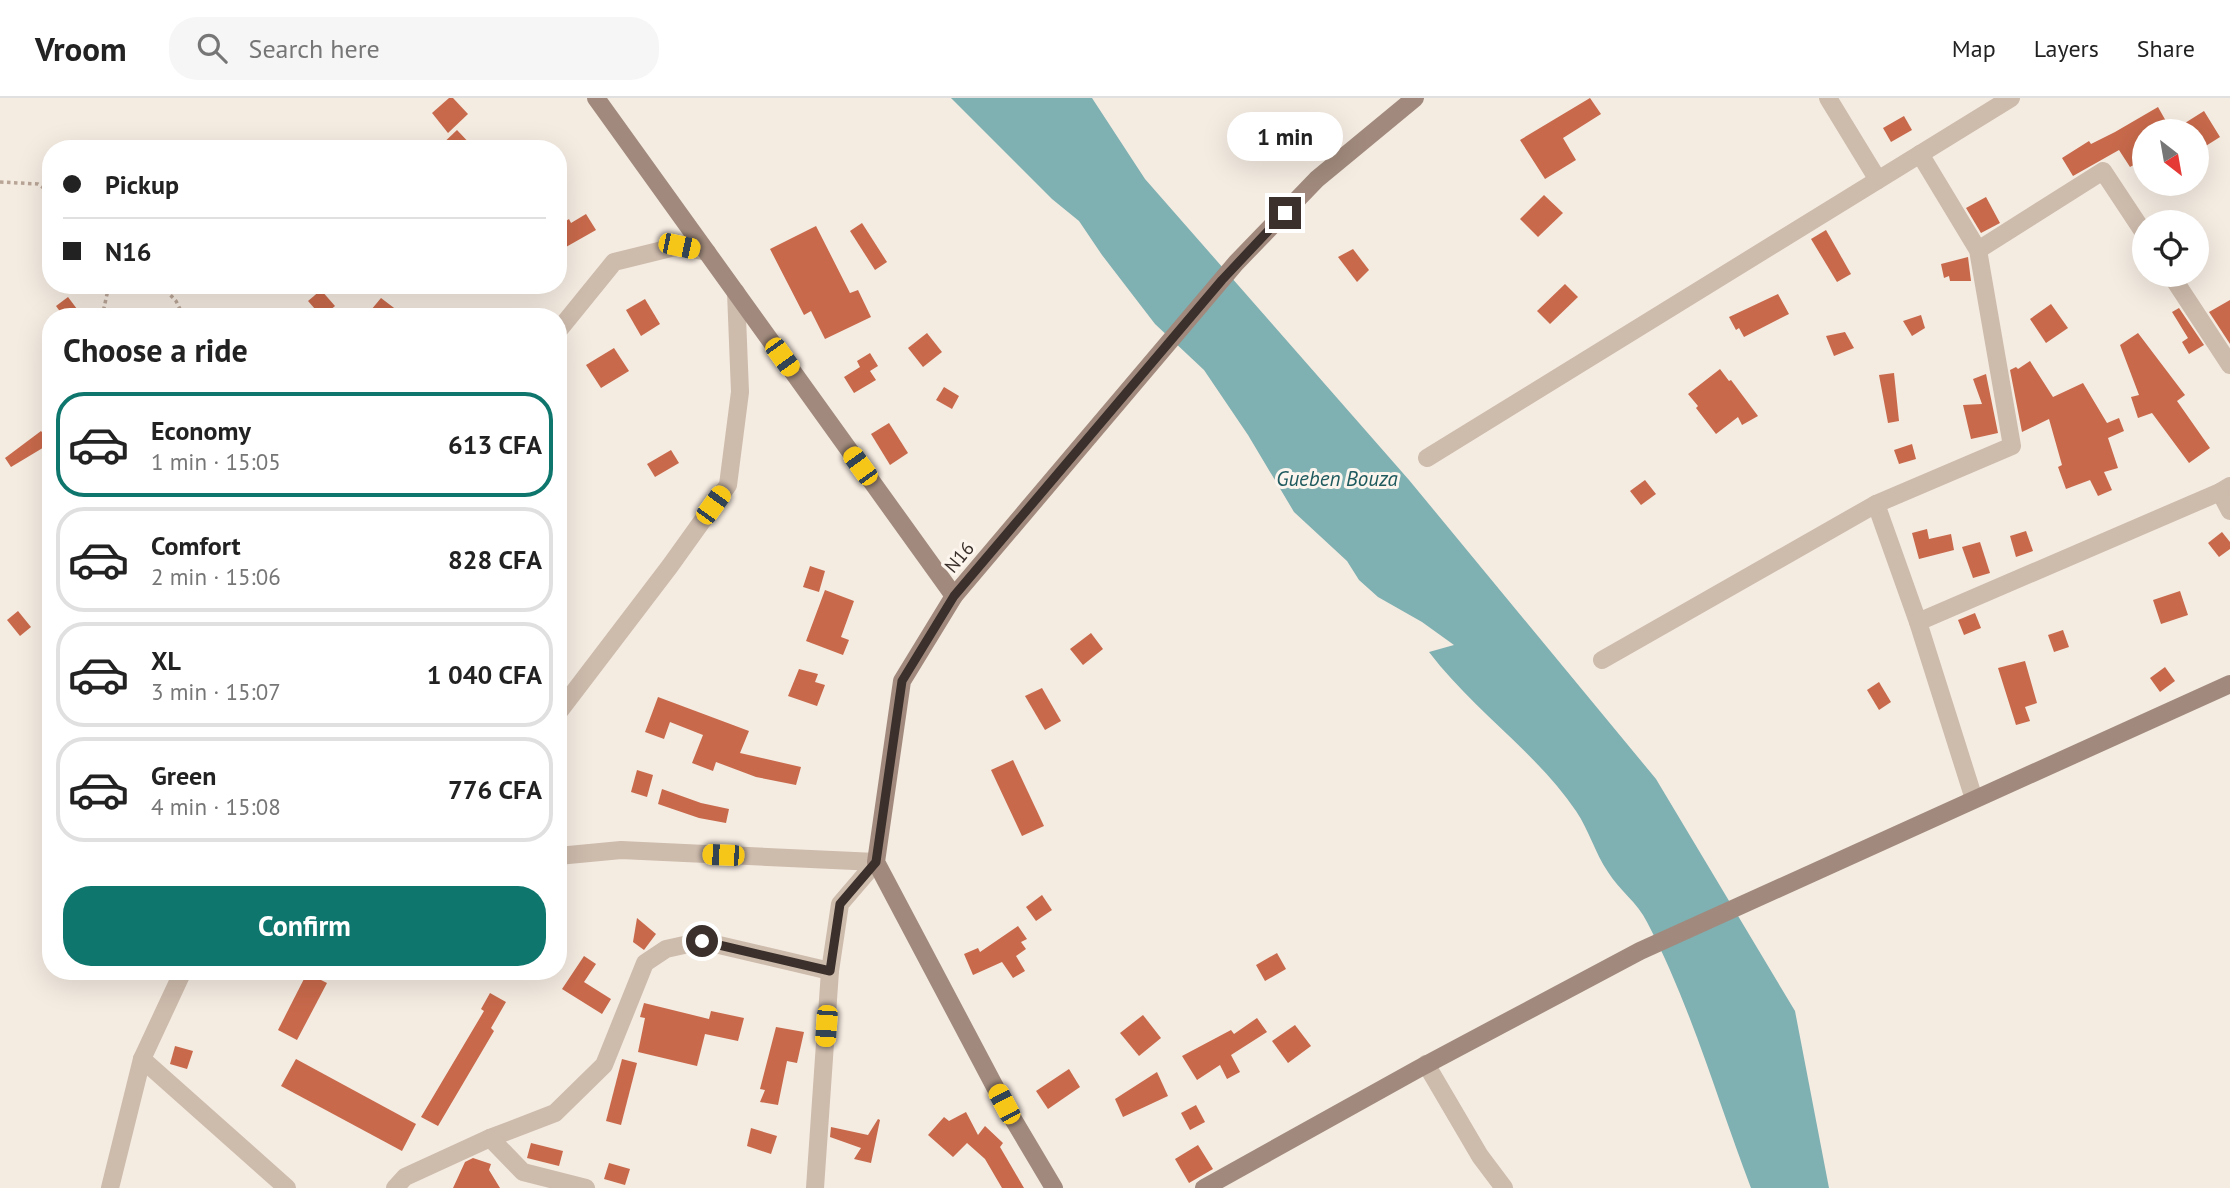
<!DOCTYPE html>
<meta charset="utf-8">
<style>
:root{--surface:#fff;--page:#f6f6f6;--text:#222;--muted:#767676;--line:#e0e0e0;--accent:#0f766e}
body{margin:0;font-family:"PT Sans",sans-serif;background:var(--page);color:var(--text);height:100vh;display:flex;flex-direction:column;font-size:26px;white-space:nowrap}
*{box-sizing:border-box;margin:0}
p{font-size:23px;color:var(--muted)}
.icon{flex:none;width:38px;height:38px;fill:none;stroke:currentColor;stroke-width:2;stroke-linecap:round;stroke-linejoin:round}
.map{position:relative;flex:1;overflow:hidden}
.side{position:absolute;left:42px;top:210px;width:525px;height:672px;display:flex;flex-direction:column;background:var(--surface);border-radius:28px;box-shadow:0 7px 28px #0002}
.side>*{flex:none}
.hud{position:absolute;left:42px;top:42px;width:525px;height:154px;border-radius:28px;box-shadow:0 7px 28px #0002;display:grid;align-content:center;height:154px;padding:0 21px;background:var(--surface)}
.needle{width:46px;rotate:149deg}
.tools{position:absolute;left:2132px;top:21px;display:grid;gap:14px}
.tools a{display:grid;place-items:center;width:77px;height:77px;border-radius:50%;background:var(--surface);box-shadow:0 7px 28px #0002;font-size:35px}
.end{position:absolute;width:32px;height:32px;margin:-16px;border:9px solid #3b302b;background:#fff;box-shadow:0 0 0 4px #fff}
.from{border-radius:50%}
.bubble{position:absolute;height:49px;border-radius:24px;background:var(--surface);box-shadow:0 7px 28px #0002;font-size:23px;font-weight:700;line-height:49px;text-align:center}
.car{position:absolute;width:21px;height:42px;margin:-21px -10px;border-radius:9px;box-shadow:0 0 5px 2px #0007;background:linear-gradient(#f5c518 24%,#345 0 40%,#f5c518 0 76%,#345 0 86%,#f5c518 0)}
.hud b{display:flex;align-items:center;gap:24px;height:66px;font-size:26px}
.hud b+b{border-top:2px solid var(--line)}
.hud i{width:18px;height:18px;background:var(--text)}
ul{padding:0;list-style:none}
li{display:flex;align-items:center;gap:21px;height:105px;margin:0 14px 10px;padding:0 7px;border:4px solid var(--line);border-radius:28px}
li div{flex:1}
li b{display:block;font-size:26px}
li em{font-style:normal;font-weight:700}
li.current{border-color:var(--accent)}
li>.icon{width:63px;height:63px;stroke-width:1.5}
h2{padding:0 21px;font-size:32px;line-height:84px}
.button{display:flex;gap:14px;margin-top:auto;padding:14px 21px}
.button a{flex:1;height:80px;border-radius:28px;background:var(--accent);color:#fff;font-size:28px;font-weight:700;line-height:80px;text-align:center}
header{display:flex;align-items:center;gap:42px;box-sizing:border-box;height:98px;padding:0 35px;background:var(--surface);border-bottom:2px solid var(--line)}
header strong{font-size:33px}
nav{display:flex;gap:38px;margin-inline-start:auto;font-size:24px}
.search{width:490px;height:63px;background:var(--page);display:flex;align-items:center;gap:18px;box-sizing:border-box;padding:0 24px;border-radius:28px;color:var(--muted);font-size:26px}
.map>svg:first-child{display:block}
</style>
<header>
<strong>Vroom</strong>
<div class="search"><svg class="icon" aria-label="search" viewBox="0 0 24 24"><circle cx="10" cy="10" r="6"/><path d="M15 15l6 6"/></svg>Search here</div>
<nav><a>Map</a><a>Layers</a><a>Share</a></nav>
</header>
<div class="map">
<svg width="2230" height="1090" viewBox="0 0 2230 1090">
<rect width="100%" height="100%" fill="#f4ebe1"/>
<path fill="#7fb0b2" d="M951,0h141l53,81 264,301 247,299 139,232 34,177h-78c-34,-89 -60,-182 -104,-266 -9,-19 -28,-32 -39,-50 -13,-19 -19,-42 -32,-61 -41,-60 -103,-101 -147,-159l25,-7 -32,-23 -44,-25 -19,-17 -12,-19 -53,-49 -46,-77 -44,-65 -49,-46 -53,-69 -23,-34 -27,-22z"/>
<g fill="#c8694b">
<path d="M449,0h4l15,16 -20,19 -16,-20z"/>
<path d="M1590,0l11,16 -38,24 13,22 -31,19 -25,-39z"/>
<path d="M2158,9l9,16 -15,8h-8v28l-14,8 -11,-17 -46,26 -11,-18 27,-17 2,3 24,-12z"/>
<path d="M2204,13l16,26 -19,12 -5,-8v-10h-6l-5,-8z"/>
<path d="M1904,18l8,14 -21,12 -8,-14z"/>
<path d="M457,32l18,19h-38z"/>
<path d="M1544,97l19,18 -25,24 -18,-18z"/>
<path d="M1986,99l14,26 -19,10 -15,-25z"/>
<path d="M586,116l10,16 -30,17 -8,-14v-7l11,-7 2,4z"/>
<path d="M862,125l25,39 -12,8 -25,-39z"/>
<path d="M816,128l34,67 8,-3 13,27 -46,22 -14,-28 -7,4 -34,-66z"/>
<path d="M1826,132l25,44 -14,8 -26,-43z"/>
<path d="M1353,151l16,21 -12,12 -19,-25z"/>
<path d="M1968,159l3,24h-21l-1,-5 -5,2 -3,-14z"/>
<path d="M1565,186l13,13 -28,27 -13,-13z"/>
<path d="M321,192l14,16 -13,11 -14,-16z"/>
<path d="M1778,196l11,20 -45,23 -5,-9 -3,2 -7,-13z"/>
<path d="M68,199l15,20h-19l-8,-11z"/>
<path d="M381,200l25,19h-26l-9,-7z"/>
<path d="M645,201l15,25 -19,12 -15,-26z"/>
<path d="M2230,202v44l-21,-32z"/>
<path d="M2051,206l17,24 -22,15 -16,-24z"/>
<path d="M2179,210l25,37 -15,9 -7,-12 6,-4 -16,-26z"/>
<path d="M1921,217l4,13 -13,8 -9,-15z"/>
<path d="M1845,234l9,16 -20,8 -8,-20z"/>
<path d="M927,235l15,19 -19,15 -15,-19z"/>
<path d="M2138,235l47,62 -8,6 33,47 -21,15 -37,-50 -14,5 -7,-21 8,-2 -19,-50z"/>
<path d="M614,250l15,23 -28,17 -15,-23z"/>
<path d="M870,255l8,13 -8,5 6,9 -22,13 -10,-16 16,-10 -3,-6z"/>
<path d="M2030,263l23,36 30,-14 24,40 12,-5 5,13 -16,7 10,30 -14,4 8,18 -14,6 -8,-16 -24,9 -8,-22 4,-2 -13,-46 -27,13 -12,-62 6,-3 2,2z"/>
<path d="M1720,271l9,12 2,-1 27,36 -16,9 -4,-8 -22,17 -20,-26 2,-2 -10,-12z"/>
<path d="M1894,275l5,48 -11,2 -9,-48z"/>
<path d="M1986,276l12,59 -27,6 -8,-34 19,-1 -9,-25z"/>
<path d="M944,289l15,9 -7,13 -16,-9z"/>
<path d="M889,325l19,30 -18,12 -19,-31z"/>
<path d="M41,333l10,12 -40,24 -6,-9z"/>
<path d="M1912,346l4,15 -17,5 -5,-14z"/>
<path d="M671,352l8,13 -24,14 -8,-13z"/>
<path d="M1645,382l11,14 -15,11 -11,-14z"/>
<path d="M1927,431l2,10 22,-5 3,16 -35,9 -7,-26z"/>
<path d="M2026,433l7,20 -17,6 -6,-21z"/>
<path d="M2222,434l8,10v7l-11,8 -11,-14z"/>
<path d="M1980,444l10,31 -17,5 -11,-31z"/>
<path d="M810,468l15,5 -6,21 -16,-5z"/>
<path d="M825,492l29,11 -13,36 8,3 -6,15 -37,-14z"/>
<path d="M2180,493l8,24 -27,9 -8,-24z"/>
<path d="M18,513l13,16 -11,9 -13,-16z"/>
<path d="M1975,515l6,15 -17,7 -6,-15z"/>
<path d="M2063,532l6,17 -15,5 -6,-17z"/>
<path d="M1091,535l12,16 -20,16 -13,-16z"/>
<path d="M2025,563l12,42 -12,4 5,14 -14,4 -18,-57z"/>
<path d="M2165,569l10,14 -15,11 -10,-14z"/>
<path d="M799,571l19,5 -3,8 10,3 -8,21 -29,-10z"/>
<path d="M1879,584l12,20 -12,8 -12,-20z"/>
<path d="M1042,590l19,33 -16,9 -20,-34z"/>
<path d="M658,599l91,34 -9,22 61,14 -5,18 -40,-8 -40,-15 -3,9 -21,-8 11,-28 -33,-13 -6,17 -19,-7z"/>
<path d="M1013,662l31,66 -22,10 -31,-66z"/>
<path d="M637,672l16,5 -6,22 -16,-5z"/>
<path d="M662,691l39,14 28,6 -3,14 -27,-5 -41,-14z"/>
<path d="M1042,797l10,15 -16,11 -10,-14z"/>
<path d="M637,820l19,16 -12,16 -11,-8z"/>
<path d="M1018,828l9,13 -6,3 5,7 -10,7 9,15 -12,7 -11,-16 -29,13 -9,-21 14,-6 2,4z"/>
<path d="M1277,855l9,16 -21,12 -9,-16z"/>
<path d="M584,858l12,8 -12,18 27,17 -9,15 -40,-25z"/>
<path d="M307,875l20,10 -30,57 -19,-10z"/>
<path d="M490,895l16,9 -15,26 3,3 -56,95 -17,-9 63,-106 -3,-2z"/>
<path d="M644,905l65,16 2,-8 33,7 -6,23 -33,-7 -8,32 -59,-14 7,-34 -5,-1z"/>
<path d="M1143,917l18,23 -22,18 -19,-23z"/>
<path d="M1257,920l10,14 -36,23 9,17 -13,7 -7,-14 -23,15 -15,-24 49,-26 3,4z"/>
<path d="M1295,927l16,21 -23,17 -16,-22z"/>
<path d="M776,929l28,5 -7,31 -10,-2 -9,44 -18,-3 5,-12 -5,-1z"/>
<path d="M175,948l18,5 -6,18 -17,-5z"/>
<path d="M296,961l120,65 -14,27 -121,-65z"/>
<path d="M622,961l15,4 -16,62 -15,-4z"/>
<path d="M1069,971l11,18 -32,22 -12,-18z"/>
<path d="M1157,974l11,24 -45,21 -8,-18z"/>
<path d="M1196,1007l9,17 -15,8 -9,-17z"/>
<path d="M966,1014l12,23 7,-9 18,17 -3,4 24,41h-22l-17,-29 -18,-16 -14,14 -25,-22 16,-18 5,4z"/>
<path d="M878,1021l2,1 -9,43 -17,-4 7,-11 -31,-11 1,-10 37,8z"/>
<path d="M751,1030l26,8 -6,18 -24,-8z"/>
<path d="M531,1045l32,8 -4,15 -32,-8z"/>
<path d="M1198,1047l15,24 -24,14 -14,-24z"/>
<path d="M473,1060l18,6 -2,6 11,18h-47l12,-26z"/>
<path d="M609,1065l21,6 -5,16 -21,-6z"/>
</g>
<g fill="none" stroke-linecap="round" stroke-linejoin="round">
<g stroke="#b9a596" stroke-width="3.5" stroke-dasharray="3.5 3.5" stroke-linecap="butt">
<path d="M0,84l38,2 13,9"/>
<path d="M161,187l15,16 8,16"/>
<path d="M102,219l7,-32"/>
</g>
<g stroke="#cdbbac" stroke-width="18">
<path d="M1828,0l50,82"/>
<path d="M1978,152l125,-79 41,62"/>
<path d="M2171,177l59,90"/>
<path d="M558,233l56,-69 65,-16 28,6"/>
<path d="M1427,360l584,-360"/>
<path d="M2230,388l-10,6 10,19"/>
<path d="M1918,524l-42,-118 136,-58 -34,-196 -58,-96"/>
<path d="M1602,562l274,-156"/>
<path d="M558,615l112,-147 58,-81 12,-93 -4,-100"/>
<path d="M1974,701l-56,-177 302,-130"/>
<path d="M558,758l63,-6 255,12"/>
<path d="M142,961l145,129"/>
<path d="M1426,966l54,92 24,32"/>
<path d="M490,1040l65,-25 49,-48 41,-102 21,-14 36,-8 128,30"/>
<path d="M110,1090l32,-129 41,-88"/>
<path d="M395,1090l10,-11 85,-39 33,34 63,16"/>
<path d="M815,1090l15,-217 10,-67 36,-42"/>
</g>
<g stroke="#a18a7d" stroke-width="18">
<path d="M596,0l358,498 282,-333 81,-84 98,-81"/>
<path d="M954,498l-52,85 -26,181 128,242 50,84"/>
<path d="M1204,1090l214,-119 222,-118 590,-267"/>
</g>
</g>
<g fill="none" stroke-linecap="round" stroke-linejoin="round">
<path stroke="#3b302b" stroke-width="9" d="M702,843l128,30 10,-67 36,-42 26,-181 52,-85 268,-316 63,-67"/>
</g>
<g text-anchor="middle" stroke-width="6" stroke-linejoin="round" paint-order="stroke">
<g font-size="19" fill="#3b302b" stroke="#fbf5ee">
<text transform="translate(959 459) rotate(-50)" y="7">N16</text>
</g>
<g font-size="21" font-style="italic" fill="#1f5a5e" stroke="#fbf5ee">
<text x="1337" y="388">Gueben Bouza</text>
</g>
</g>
</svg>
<div class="tools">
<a><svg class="needle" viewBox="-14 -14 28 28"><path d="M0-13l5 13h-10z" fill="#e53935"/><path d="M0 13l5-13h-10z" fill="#767676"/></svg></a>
<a><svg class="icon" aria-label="locate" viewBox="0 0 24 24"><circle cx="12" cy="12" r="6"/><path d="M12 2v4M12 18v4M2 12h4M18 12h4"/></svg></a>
</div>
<i class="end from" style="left:702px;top:843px"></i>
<i class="end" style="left:1285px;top:115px"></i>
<div class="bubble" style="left:1227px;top:14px;width:116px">1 min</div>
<i class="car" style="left:679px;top:148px;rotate:102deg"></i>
<i class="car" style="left:782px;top:259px;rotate:144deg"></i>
<i class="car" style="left:860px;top:368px;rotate:324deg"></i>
<i class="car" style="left:713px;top:407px;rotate:36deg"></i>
<i class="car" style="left:723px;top:757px;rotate:272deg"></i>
<i class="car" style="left:826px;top:928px;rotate:184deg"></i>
<i class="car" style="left:1004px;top:1006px;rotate:332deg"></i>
<div class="hud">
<b><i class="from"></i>Pickup</b>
<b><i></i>N16</b>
</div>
<section class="side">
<h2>Choose a ride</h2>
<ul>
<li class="current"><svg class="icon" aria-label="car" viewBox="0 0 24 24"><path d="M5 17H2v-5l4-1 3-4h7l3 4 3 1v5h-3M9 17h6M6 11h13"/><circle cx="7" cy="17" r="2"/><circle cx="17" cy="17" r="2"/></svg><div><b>Economy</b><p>1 min · 15:05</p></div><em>613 CFA</em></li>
<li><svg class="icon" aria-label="car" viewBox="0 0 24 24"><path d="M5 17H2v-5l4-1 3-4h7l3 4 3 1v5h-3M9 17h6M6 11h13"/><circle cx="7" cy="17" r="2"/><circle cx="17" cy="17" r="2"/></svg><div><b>Comfort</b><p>2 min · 15:06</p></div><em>828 CFA</em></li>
<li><svg class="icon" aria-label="car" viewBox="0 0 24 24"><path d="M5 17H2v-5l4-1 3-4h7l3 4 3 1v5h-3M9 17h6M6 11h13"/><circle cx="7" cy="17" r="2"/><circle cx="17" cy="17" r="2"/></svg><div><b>XL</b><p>3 min · 15:07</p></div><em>1 040 CFA</em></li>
<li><svg class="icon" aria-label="car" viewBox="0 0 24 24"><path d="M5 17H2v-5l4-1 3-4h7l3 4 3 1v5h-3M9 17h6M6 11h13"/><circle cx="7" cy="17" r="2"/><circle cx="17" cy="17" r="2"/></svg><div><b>Green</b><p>4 min · 15:08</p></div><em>776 CFA</em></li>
</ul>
<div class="button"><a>Confirm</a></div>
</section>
</div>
